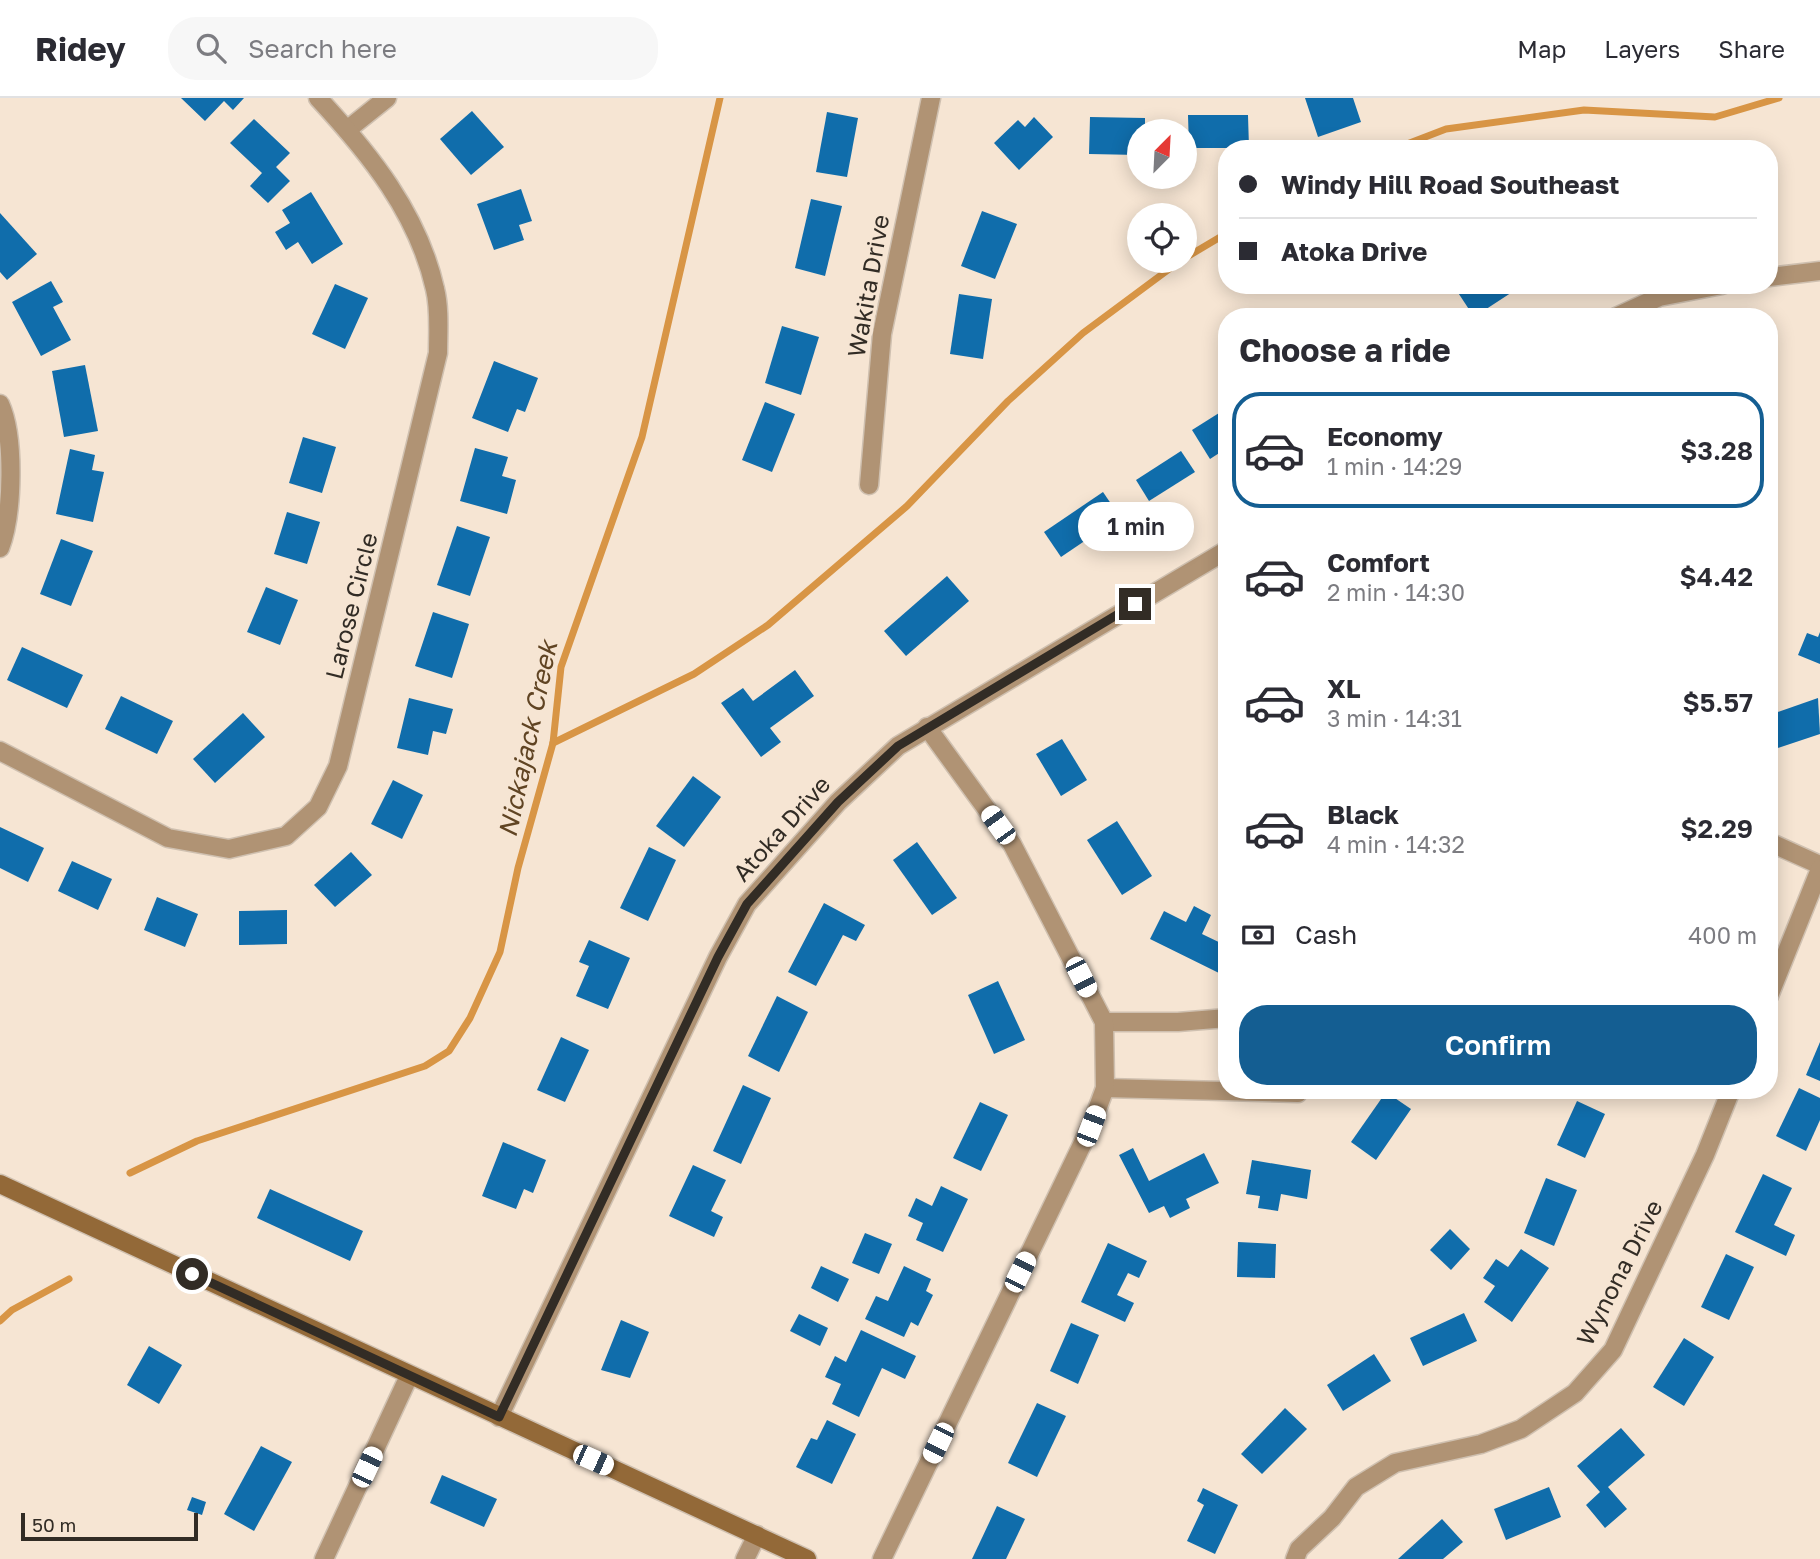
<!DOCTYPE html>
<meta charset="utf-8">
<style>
:root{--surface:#fff;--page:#f7f7f7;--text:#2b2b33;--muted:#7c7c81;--line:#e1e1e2;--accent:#145e92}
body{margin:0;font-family:"Golos Text",sans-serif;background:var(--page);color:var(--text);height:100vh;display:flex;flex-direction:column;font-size:26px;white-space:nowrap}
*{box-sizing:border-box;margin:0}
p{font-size:23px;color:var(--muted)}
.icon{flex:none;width:38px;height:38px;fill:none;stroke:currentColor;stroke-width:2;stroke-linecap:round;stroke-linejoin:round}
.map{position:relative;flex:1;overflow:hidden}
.details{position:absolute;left:1218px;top:210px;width:560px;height:791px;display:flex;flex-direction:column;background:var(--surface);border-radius:28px;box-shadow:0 4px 18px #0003}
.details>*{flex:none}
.top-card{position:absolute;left:1218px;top:42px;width:560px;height:154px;border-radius:28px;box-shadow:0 4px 18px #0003;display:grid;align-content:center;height:154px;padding:0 21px;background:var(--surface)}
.needle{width:46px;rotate:24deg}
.buttons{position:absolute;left:1127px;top:21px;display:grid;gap:14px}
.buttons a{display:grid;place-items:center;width:70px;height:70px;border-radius:50%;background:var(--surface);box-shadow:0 4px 18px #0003;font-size:35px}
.scale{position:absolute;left:21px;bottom:18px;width:177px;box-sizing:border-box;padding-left:7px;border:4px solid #322c25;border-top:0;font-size:19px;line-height:24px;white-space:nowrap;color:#322c25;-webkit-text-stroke:5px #f6e5d3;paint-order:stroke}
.end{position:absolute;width:32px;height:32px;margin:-16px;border:9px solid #322c25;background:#fff;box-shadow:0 0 0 4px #fff}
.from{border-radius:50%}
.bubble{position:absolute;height:49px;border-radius:24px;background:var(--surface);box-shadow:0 4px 18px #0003;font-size:23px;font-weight:600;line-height:49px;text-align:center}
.car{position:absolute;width:21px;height:42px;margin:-21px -10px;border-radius:9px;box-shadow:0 0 5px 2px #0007;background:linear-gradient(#fff 24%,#345 0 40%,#fff 0 76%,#345 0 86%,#fff 0)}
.top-card b{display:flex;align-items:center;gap:24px;height:66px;font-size:26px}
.top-card b+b{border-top:2px solid var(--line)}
.top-card i{width:18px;height:18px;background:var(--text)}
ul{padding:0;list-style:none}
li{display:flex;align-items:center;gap:21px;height:116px;margin:0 14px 10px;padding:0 7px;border:4px solid transparent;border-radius:28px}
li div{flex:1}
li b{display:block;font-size:26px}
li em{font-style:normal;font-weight:600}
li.on{border-color:var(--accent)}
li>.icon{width:63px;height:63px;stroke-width:1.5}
h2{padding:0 21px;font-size:32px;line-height:84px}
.pay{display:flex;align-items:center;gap:18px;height:77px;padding:0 21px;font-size:26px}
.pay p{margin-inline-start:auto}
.primary-button{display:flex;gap:14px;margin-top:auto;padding:14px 21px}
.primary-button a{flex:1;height:80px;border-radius:28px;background:var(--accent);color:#fff;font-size:28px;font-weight:600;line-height:80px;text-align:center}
header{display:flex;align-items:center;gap:42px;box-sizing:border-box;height:98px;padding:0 35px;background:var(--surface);border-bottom:2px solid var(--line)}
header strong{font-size:33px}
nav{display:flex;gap:38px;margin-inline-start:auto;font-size:24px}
.search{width:490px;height:63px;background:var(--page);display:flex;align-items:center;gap:18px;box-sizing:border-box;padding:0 24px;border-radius:28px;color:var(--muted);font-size:26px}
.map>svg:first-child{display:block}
</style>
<header>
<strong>Ridey</strong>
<div class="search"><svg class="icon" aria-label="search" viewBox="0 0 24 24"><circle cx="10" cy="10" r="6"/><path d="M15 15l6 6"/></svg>Search here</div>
<nav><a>Map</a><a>Layers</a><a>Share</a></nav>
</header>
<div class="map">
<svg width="1820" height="1461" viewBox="0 0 1820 1461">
<rect width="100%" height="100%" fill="#f6e5d3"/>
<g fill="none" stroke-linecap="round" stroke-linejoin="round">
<g stroke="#d89545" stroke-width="7">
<path d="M1394,51l52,-20 138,-19 131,7 64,-19"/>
<path d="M1185,160l42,-25"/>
<path d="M553,645l141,-69 74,-49 139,-119 101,-105 75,-68 97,-72"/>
<path d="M130,1075l67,-32 228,-75 24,-15 21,-33 30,-66 18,-84 35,-125 8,-76 81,-230 78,-339"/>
<path d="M0,1223l12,-11 57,-31"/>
</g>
</g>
<g fill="#106dab">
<path d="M181,0h63l-11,12 -9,-9 -19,20z"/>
<path d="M1305,0h48l8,24 -43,15z"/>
<path d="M472,13l32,36 -33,28 -31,-36z"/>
<path d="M827,14l31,6 -11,59 -31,-5z"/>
<path d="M1188,17h60l1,33h-60z"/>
<path d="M1034,19l19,20 -34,33 -25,-27 24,-23 7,7z"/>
<path d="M1090,19l55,1v13h-6v24l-50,-1z"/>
<path d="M254,21l36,34 -14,14 14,14 -22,22 -18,-17 12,-13 -32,-30z"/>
<path d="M521,91l11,32 -13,4 5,15 -30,10 -17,-46z"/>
<path d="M311,94l32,52 -31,20 -14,-22 -12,8 -11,-18 15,-9 -8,-13z"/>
<path d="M811,101l31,7 -17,70 -30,-8z"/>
<path d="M982,113l35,13 -22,55 -34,-13z"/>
<path d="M0,115l37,41 -30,26 -7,-8z"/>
<path d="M51,183l12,21 -10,5 18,33 -30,16 -29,-54z"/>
<path d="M335,186l33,14 -23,51 -33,-15z"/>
<path d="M1459,187h64l-49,32 -19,-29z"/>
<path d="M959,196l33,5 -9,60 -33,-5z"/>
<path d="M782,228l37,11 -18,58 -36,-12z"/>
<path d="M494,263l44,17 -13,34 -8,-3 -9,23 -36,-14z"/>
<path d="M85,267l13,66 -34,6 -12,-66z"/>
<path d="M765,304l30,12 -23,58 -30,-12z"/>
<path d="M1227,310v40l-17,11 -18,-29z"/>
<path d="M303,339l33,10 -14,46 -33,-10z"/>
<path d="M475,350l33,9 -6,19 14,4 -9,34 -47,-13z"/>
<path d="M70,351l25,6 -3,15 12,2 -11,50 -37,-8z"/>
<path d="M1181,353l14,21 -46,29 -13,-21z"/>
<path d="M1103,394l17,25 -59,40 -17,-25z"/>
<path d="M287,414l33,10 -13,42 -33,-10z"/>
<path d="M457,428l33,11 -20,59 -33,-11z"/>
<path d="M61,441l32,12 -22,55 -31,-12z"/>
<path d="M947,478l22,25 -63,55 -22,-25z"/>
<path d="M266,489l32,13 -18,45 -33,-13z"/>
<path d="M433,514l36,12 -17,54 -37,-12z"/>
<path d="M1820,534v32l-22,-9 9,-22 11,4z"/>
<path d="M22,549l61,28 -16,33 -60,-28z"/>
<path d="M795,572l19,26 -44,32 11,14 -20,15 -40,-54 22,-15 10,13z"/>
<path d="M121,598l52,25 -16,33 -52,-25z"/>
<path d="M409,600l44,11 -7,25 -13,-3 -5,24 -31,-7z"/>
<path d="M1818,600l2,36 -51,17v-36z"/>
<path d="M243,615l22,24 -50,46 -22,-24z"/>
<path d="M1062,641l25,41 -26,16 -25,-42z"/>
<path d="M693,678l28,21 -37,50 -28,-21z"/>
<path d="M393,682l30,15 -21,44 -31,-15z"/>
<path d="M1117,723l35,55 -30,19 -35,-55z"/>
<path d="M0,729l44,21 -16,34 -28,-14z"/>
<path d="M917,744l40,56 -25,17 -39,-55z"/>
<path d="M649,749l27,13 -28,61 -28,-13z"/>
<path d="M351,754l21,23 -37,32 -21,-22z"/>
<path d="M72,763l40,18 -14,31 -40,-19z"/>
<path d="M157,799l41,17 -13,33 -41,-17z"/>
<path d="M824,805l41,22 -9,16 -13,-6 -27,51 -28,-14z"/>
<path d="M1194,808l17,9 -9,19 25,12v22l-4,7 -73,-36 14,-28 22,11z"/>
<path d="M287,812v34l-48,1v-34z"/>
<path d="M589,842l41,18 -22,51 -32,-13 13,-30 -10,-4z"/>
<path d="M998,883l27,59 -31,14 -26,-59z"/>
<path d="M777,898l31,16 -29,60 -31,-16z"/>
<path d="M561,939l28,13 -24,52 -28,-12z"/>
<path d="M1820,944v39l-14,-6z"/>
<path d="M743,987l28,13 -30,66 -28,-13z"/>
<path d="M1799,990l21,10v22l-14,31 -30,-15z"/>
<path d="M1386,994l25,17 -35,51 -25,-18z"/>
<path d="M1577,1003l28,13 -20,44 -28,-13z"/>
<path d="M980,1004l28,13 -27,56 -28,-13z"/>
<path d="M503,1044l43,18 -13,33 -9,-4 -8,20 -34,-13z"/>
<path d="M1133,1050l16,33 55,-28 15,30 -33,16 4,9 -20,10 -6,-12 -15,7 -30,-58z"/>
<path d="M1252,1062l59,10 -4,29 -26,-5 -3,17 -20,-3 2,-12 -14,-2z"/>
<path d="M693,1067l33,15 -15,31 12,6 -9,20 -45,-21z"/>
<path d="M1763,1076l29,14 -18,37 21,10 -9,21 -51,-24z"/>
<path d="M1546,1080l31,12 -23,56 -30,-13z"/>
<path d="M941,1088l27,13 -25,53 -27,-12 7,-17 -15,-7 8,-18 16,8z"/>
<path d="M270,1091l93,42 -13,30 -93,-43z"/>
<path d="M1450,1131l20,20 -19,21 -21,-20z"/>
<path d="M865,1135l27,11 -13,30 -27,-11z"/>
<path d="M1238,1144l38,2 -1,34 -38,-1z"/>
<path d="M1108,1145l39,18 -8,17 -11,-5 -11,22 17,8 -9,19 -44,-20z"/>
<path d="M1521,1151l28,19 -37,54 -28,-20 11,-16 -12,-8 13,-19 12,8z"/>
<path d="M1726,1156l28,13 -25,53 -28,-13z"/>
<path d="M821,1168l28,13 -11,23 -27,-14z"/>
<path d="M904,1168l27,13 -5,12 7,4 -15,31 -7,-4 -7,15 -39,-18 11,-23 12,5z"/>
<path d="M1464,1215l13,28 -54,25 -13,-28z"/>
<path d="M799,1216l29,14 -8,18 -30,-15z"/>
<path d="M621,1222l28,12 -19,46 -29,-8z"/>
<path d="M1071,1225l28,12 -21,49 -28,-13z"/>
<path d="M861,1232l55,26 -11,23 -23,-11 -23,49 -27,-13 9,-20 -16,-7 10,-21 11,6z"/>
<path d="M1684,1240l30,19 -30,49 -31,-19z"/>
<path d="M149,1248l33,19 -23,39 -32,-19z"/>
<path d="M1374,1256l17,27 -48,30 -16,-26z"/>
<path d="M1037,1305l29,13 -29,61 -29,-14z"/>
<path d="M1285,1310l22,21 -45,45 -21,-20z"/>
<path d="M827,1322l29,14 -24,50 -36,-17 15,-29 6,2z"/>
<path d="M1621,1330l24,27 -37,32 19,22 -22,19 -19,-23 14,-13 -23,-26z"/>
<path d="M261,1348l31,16 -38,69 -30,-17z"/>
<path d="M442,1377l55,24 -13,28 -54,-24z"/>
<path d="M1549,1389l12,30 -55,23 -12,-31z"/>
<path d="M1203,1390l35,17 -23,49 -28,-13 17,-36 -7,-4z"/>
<path d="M192,1399l14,5 -4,13 -15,-5z"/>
<path d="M997,1408l28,13 -19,40h-34z"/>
<path d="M1442,1421l21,23 -20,17h-45z"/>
</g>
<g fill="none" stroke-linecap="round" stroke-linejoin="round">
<g stroke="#cfc0b0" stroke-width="21">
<g id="minor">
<path d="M347,32l40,-32"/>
<path d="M1769,179l51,-6"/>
<path d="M1616,219l43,-20 63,-12"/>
<path d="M0,306c15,33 13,110 0,144"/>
<path d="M869,387l13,-151 49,-236"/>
<path d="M0,653l168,87 61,11 57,-13 32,-29 20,-41 100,-413c0,-20 2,-44 -3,-64 -17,-76 -66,-136 -117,-191"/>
<path d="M1769,744l51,23"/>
<path d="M1769,898l51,-127"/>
<path d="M1104,924h74l49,-4"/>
<path d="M1105,990l193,5 2,-3"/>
<path d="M499,1319l219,-460 29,-53 91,-102 60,-56 329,-196"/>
<path d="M324,1461l85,-183"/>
<path d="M745,1461l12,-24"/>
<path d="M882,1461l209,-433 14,-38 -1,-66 -92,-178 -85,-117"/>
<path d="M1295,1461l4,-10 33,-31 24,-31 39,-24 86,-19 40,-15 54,-36 38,-43 92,-195 26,-65"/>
</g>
</g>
<g stroke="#cfc0b0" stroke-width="21">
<path id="secondary" d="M0,1086l807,375"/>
</g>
<use href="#minor" stroke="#b09374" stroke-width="18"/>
<use href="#secondary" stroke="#936938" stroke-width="18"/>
</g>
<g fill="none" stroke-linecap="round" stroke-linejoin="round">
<path stroke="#322c25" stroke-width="9" d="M192,1176l307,143 219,-460 29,-53 91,-102 60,-56 237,-142"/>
</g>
<g text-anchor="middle" stroke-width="7" stroke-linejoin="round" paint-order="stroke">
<g font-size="24" fill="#322c25" stroke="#f6e5d3">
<text transform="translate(869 188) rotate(-80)" y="8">Wakita Drive</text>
<text transform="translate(352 508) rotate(-76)" y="8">Larose Circle</text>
<text transform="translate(782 731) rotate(-48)" y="8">Atoka Drive</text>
<text transform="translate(1620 1175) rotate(-63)" y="8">Wynona Drive</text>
</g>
<g font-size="26" font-style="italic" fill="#604423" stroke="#f6e5d3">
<text transform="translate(528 641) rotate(-78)" y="9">Nickajack Creek</text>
</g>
</g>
</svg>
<div class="buttons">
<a><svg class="needle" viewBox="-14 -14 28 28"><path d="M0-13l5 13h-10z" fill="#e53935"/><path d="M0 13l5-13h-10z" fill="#7c7c81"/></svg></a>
<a><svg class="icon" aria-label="locate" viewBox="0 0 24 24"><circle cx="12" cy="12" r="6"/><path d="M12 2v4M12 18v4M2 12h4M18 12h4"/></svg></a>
</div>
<div class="scale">50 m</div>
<i class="end from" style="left:192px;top:1176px"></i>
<i class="end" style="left:1135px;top:506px"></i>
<div class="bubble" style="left:1078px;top:404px;width:116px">1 min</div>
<i class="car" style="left:998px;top:727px;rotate:324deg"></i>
<i class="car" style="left:1081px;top:879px;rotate:153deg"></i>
<i class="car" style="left:1091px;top:1028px;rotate:21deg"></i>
<i class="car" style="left:1020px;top:1174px;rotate:26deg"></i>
<i class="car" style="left:938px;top:1345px;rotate:206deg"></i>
<i class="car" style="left:593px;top:1362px;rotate:114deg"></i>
<i class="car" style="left:367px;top:1369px;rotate:25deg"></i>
<div class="top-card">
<b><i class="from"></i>Windy Hill Road Southeast</b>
<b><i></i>Atoka Drive</b>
</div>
<section class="details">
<h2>Choose a ride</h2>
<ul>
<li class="on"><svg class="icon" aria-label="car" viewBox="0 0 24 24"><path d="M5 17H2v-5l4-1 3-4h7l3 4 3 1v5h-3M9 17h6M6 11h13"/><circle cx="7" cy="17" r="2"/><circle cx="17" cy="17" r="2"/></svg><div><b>Economy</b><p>1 min · 14:29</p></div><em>$3.28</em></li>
<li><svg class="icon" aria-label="car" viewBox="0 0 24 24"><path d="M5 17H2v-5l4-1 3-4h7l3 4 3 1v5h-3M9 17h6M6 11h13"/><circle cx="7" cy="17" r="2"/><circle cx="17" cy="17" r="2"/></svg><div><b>Comfort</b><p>2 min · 14:30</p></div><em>$4.42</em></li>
<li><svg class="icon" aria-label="car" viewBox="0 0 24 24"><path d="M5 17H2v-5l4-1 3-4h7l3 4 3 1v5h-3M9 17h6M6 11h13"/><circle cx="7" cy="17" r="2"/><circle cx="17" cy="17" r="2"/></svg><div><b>XL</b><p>3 min · 14:31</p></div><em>$5.57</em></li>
<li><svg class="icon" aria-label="car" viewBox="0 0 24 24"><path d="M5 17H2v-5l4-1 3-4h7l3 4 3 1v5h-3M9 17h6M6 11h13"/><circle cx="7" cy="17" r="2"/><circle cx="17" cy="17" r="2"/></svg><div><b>Black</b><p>4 min · 14:32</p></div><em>$2.29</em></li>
</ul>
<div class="pay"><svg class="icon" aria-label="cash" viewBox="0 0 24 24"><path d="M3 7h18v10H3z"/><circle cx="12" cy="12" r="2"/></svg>Cash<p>400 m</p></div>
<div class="primary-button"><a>Confirm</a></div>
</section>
</div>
